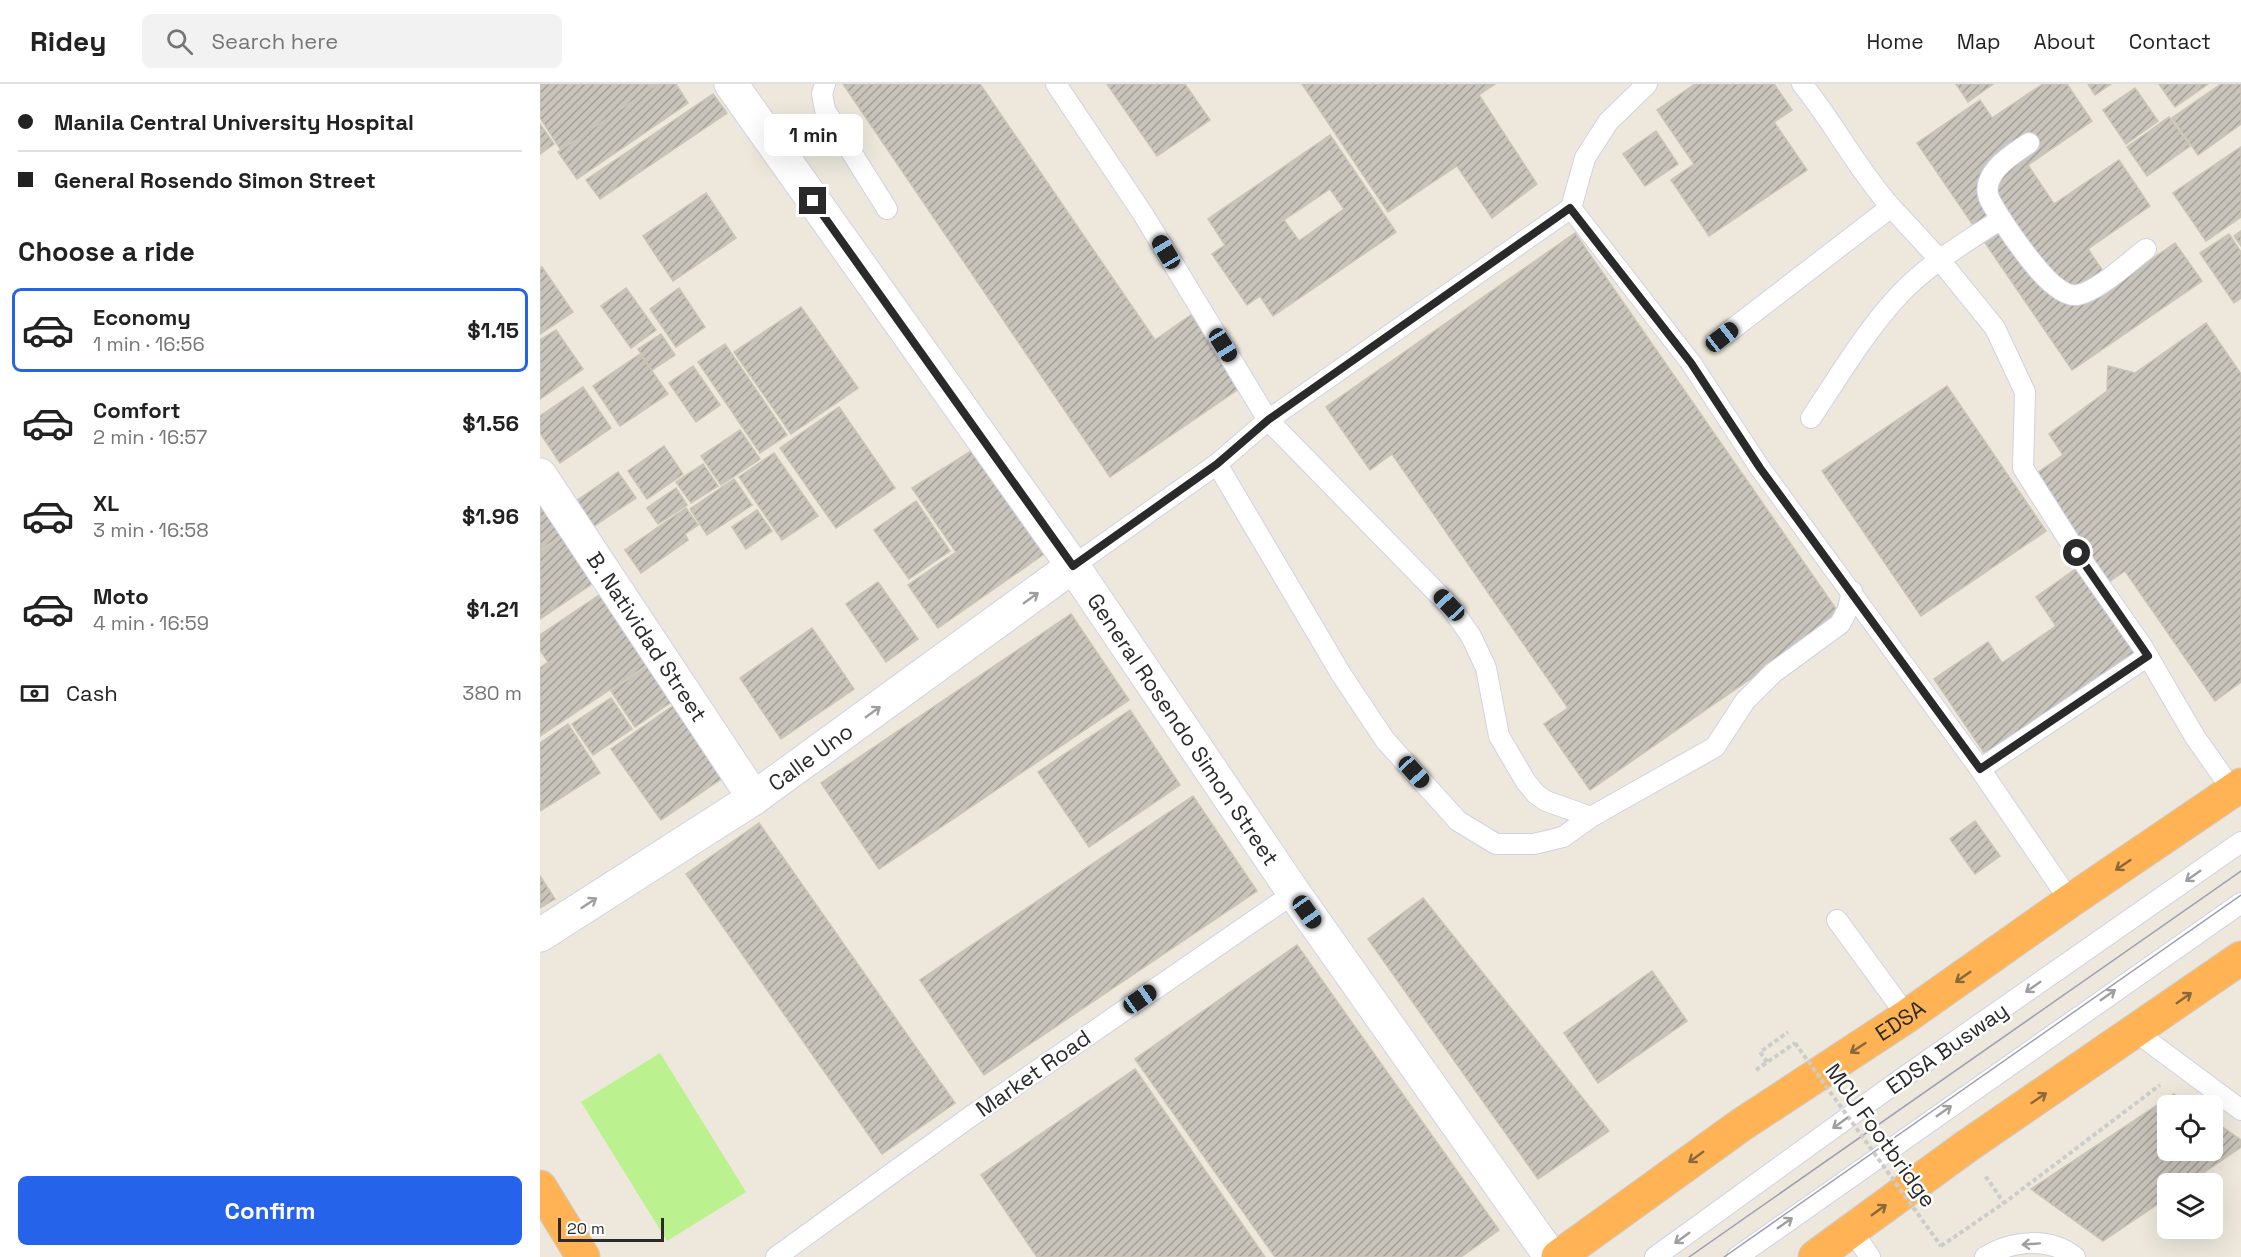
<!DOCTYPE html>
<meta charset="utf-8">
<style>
:root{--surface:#fff;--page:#f2f2f2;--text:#222;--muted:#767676;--line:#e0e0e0;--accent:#2563eb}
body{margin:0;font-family:"Space Grotesk",sans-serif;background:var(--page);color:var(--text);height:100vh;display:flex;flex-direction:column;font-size:22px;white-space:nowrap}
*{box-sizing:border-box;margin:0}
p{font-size:20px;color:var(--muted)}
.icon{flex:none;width:33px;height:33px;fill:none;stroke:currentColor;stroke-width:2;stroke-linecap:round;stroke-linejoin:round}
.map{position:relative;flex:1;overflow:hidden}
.side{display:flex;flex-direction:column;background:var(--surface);width:540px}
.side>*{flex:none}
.guide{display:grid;align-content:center;height:132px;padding:0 18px;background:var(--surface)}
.tools{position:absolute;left:1617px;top:1011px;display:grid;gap:12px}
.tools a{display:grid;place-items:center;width:66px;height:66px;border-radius:9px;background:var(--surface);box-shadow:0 6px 24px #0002;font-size:30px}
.scale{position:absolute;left:18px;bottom:15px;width:106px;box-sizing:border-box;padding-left:6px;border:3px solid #2a2a2a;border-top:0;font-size:16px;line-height:21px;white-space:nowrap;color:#2a2a2a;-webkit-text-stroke:4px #fff;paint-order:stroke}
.end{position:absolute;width:27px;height:27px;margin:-14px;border:8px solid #2a2a2a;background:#fff;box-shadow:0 0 0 3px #fff}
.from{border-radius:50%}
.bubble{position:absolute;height:42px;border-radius:9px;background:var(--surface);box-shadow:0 6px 24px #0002;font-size:20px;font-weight:800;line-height:42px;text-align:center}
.car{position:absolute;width:18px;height:36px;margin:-18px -9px;border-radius:8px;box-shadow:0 0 4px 2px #0007;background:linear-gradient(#222 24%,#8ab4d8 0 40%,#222 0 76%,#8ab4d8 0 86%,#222 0)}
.guide b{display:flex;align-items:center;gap:21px;height:57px;font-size:22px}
.guide b+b{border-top:2px solid var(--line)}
.guide i{width:15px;height:15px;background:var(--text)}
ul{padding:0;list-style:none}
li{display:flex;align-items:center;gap:18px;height:84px;margin:0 12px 9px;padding:0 6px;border:3px solid transparent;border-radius:9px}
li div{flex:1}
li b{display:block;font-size:22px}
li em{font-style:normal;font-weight:800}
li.current{border-color:var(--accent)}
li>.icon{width:54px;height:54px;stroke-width:1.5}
h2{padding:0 18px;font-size:27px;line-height:72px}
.pay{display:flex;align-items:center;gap:15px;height:66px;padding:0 18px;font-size:22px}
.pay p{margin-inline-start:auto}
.button{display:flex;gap:12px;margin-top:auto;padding:12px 18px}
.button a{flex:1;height:69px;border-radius:9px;background:var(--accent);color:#fff;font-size:24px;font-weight:800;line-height:69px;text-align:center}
header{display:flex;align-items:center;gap:36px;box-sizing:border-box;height:84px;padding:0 30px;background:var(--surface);border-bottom:2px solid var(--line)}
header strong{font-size:28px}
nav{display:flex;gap:33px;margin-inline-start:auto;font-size:21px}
.search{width:420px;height:54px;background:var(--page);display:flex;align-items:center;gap:15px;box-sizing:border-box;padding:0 21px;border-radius:9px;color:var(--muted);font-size:22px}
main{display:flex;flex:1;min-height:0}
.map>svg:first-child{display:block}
</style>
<header>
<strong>Ridey</strong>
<div class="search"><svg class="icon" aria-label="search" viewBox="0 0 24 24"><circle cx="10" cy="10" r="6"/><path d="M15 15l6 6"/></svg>Search here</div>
<nav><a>Home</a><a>Map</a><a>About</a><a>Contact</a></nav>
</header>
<main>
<section class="side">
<div class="guide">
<b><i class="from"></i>Manila Central University Hospital</b>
<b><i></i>General Rosendo Simon Street</b>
</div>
<h2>Choose a ride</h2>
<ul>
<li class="current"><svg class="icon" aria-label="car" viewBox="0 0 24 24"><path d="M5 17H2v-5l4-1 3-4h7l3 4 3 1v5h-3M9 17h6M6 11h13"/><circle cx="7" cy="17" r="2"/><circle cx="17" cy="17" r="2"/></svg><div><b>Economy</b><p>1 min · 16:56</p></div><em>$1.15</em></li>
<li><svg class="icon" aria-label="car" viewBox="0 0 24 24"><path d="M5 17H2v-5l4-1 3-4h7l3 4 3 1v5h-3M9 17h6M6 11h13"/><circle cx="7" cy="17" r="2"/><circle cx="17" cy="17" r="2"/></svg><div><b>Comfort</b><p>2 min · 16:57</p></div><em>$1.56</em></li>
<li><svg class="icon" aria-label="car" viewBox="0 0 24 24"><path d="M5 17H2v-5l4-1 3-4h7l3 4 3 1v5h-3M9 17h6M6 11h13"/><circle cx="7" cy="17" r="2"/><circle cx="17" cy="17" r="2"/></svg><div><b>XL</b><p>3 min · 16:58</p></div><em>$1.96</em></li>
<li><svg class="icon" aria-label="car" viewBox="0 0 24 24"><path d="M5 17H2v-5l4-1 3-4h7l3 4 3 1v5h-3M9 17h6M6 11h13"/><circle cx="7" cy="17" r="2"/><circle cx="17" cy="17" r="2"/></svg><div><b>Moto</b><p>4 min · 16:59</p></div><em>$1.21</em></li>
</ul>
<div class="pay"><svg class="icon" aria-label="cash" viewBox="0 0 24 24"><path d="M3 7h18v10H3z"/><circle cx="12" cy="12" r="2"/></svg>Cash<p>380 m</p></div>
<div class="button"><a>Confirm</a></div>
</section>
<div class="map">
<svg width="1701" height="1173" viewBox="0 0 1701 1173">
<defs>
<pattern id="building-hatch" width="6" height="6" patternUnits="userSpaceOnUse" patternTransform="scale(1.5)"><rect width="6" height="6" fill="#c9c4bb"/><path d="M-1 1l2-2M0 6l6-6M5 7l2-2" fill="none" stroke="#a39f98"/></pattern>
</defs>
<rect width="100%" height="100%" fill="#ede8db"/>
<path fill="#bbf18e" d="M120,969l86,139 -79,49 -86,-139z"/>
<g fill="url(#building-hatch)" stroke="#c9c4b4" stroke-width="1.5" fill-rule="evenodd">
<path d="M0,0h118l-97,66 -21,-32z"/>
<path d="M118,0h18l12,19 -111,76 -19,-27z"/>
<path d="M303,0h137l175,256 36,-25 49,73 -130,89z"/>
<path d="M567,0h78l25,36 -53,36z"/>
<path d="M762,0h193l-16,11 58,89 -45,34 -35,-52 -69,46z"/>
<path d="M1155,0h79l18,26 -18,12 33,48 -98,66 -38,-56 23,-16 -37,-54z"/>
<path d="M1416,0h37l-25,18z"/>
<path d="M1503,0h24l25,37 -64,44 26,39 65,-44 31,46 -62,43 25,37 62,-43 27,38 -130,89 -155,-227 63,-43 12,18z"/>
<path d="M1548,0h23l-16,11z"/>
<path d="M1619,0h49l-33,23z"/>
<path d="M1681,0h20v40l-43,31 -26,-37z"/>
<path d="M1595,4l23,33 -32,23 -23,-34z"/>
<path d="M173,10l14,19 -127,86 -14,-19z"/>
<path d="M1629,33l21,29 -43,30 -20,-29z"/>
<path d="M0,40l14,20 -14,10z"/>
<path d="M1116,47l22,33 -33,22 -22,-32z"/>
<path d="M790,51l66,97 -123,84 -13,-20 -13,9 -35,-51 13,-9 -17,-26zM790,105l14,20 -45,32 -15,-21z"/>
<path d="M1701,63v70l-35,24 -33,-48z"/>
<path d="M166,109l30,45 -63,43 -30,-45z"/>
<path d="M1701,147v15l-7,-10z"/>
<path d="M1035,149l266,383 -251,174 -46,-66 24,-16 -176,-254 -22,16 -44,-63z"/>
<path d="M1689,150l12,18v46l-7,5 -34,-50z"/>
<path d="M2,183l31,45 -33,22v-66z"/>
<path d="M86,204l30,42 -25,18 -30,-42z"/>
<path d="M139,204l26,39 -29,20 -26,-38z"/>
<path d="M261,223l57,81 -67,46 -57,-82z"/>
<path d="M1666,239l35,51v308l-26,19 -90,-130 -22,15 -69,-111 29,-20 -14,-21 58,-43 1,-25 27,7z"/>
<path d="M16,246l27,39 -43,30v-59z"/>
<path d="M121,250l14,21 -23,15 -14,-21z"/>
<path d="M185,260l62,91 -27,18 -62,-91z"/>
<path d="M100,270l28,40 -48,32 -27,-40z"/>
<path d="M153,282l27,39 -24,17 -27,-39z"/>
<path d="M1407,302l99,145 -125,85 -99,-145z"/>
<path d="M43,303l28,41 -51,35 -20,-30v-17z"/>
<path d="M299,323l56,81 -59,40 -56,-80z"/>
<path d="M200,346l20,29 -39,26 -20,-29z"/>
<path d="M124,362l19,28 -36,25 -19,-28z"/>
<path d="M431,367l73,103 -106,74 -30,-43 48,-33 -44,-64z"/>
<path d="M234,369l44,63 -36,24 -43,-63z"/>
<path d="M163,380l15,22 -27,17 -15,-21z"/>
<path d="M78,388l18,26 -42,28 -18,-25z"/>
<path d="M194,395l18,26 -45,30 -17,-26z"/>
<path d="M0,401l30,45 -30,20z"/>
<path d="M136,404l11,17 -29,19 -11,-16z"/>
<path d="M376,417l34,50 -41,28 -35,-49z"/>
<path d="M146,424l12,17 -13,9 3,6 -47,33 -16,-23z"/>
<path d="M217,426l15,21 -26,18 -14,-22z"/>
<path d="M34,445l31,46 -65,44v-67z"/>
<path d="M1541,481l57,85 -153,104 -51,-75 54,-37 14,21 54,-37 -20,-29z"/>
<path d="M338,498l40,57 -32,23 -40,-58z"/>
<path d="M68,505l48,70 -116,77v-68l8,-6 -8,-12v-15z"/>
<path d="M531,530l58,86 -250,169 -58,-86z"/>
<path d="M272,544l42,61 -73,50 -41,-61z"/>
<path d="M119,575l24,35 -48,33 -24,-36z"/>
<path d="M71,614l21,31 -39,26 -21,-31z"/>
<path d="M140,617l50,72 -69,47 -50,-71z"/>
<path d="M590,626l50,75 -91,62 -51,-75z"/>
<path d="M28,640l32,49 -60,38v-68z"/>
<path d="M653,712l64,95 -273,184 -64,-95z"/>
<path d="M1435,737l25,35 -25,18 -25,-35z"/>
<path d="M219,739l196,280 -73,51 -196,-280z"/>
<path d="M0,792l15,23 -15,9z"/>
<path d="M883,814l186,233 -71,48 -170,-240z"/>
<path d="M757,861l202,285 -38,27h-186l-140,-198z"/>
<path d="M1112,887l35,50 -89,62 -34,-50z"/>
<path d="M595,985l130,188h-228l-56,-82z"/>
<path d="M1634,1010l17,12h-23v44h44v-30l29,20v7l-54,37h-19v13l-65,44 -72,-52z"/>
</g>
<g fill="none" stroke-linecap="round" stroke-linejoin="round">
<g stroke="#d0d1e4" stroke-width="22">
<g id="lane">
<path d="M285,0l-3,10 3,16 62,99"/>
<path d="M516,0l87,130 125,206 303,-212 14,-50 23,-36 39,-38"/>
<path d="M1351,123l48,52 56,69 30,64 -2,76 54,85 65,93 53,91 38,54"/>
<path d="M1031,124l120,155 69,105 220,301 90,132"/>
<path d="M1461,135c13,19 51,79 76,76 20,-3 52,-33 69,-46"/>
<path d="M1182,253l169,-130c-34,-38 -57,-84 -89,-123"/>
<path d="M1271,334c28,-42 55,-88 90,-125 29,-30 65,-51 100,-74 -4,-7 -9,-14 -12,-21 -9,-25 24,-44 40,-55"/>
<path d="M533,482l144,-102"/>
<path d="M1440,685l168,-113"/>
<path d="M1051,733l-28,20 -29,7h-38l-38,-23 -73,-81 -44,-66 -124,-210 51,-44 181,185 22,31 15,32 13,68 27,46 10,12 10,7 45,16 124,-70 30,-46 28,-28 67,-49 8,-15 4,-18"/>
<path d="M1297,836l70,96"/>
<path d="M1596,948l105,78"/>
<path d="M1312,1146l18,27"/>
<path d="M236,1173l191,-138 327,-226"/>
<path d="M1115,1173l249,-180 337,-235"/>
<path d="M1197,1173l504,-354"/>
<path d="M1445,1173c27,-17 65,-20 90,0"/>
</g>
</g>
<g stroke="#d0d1e4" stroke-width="35">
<g id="street">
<path id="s1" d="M191,0l342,482 221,327 257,364"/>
<path id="s2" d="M0,391l214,323"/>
<path id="s3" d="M0,851l214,-137 319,-232"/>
</g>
</g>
<g stroke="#ccc" stroke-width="35">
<g id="highway">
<path d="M0,1103l43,70"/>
<path id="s4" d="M1018,1173l183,-132 166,-109 163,-115 171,-116"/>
<path d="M1275,1173l152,-111 274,-188"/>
</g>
</g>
<g stroke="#ccc" stroke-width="4" stroke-dasharray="4.5 3" stroke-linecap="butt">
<path d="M1227,978l-7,-10 28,-20"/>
<path d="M1216,986l39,-27"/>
<path d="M1445,1095l2,-1 17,25"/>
<path d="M1401,1162l63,-43 156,-118"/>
</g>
<use href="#lane" stroke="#fff" stroke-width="20"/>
<use href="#street" stroke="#fff" stroke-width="33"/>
<use href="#highway" stroke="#ffb354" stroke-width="33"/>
<g stroke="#9d9eb6" stroke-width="1.5">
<path d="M1149,1173l552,-386"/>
<path d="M1184,1173l517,-362"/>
</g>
<path stroke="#ccc" stroke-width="4" stroke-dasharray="4.5 3" stroke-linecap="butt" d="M1255,959l146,203"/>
</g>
<defs><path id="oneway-shaft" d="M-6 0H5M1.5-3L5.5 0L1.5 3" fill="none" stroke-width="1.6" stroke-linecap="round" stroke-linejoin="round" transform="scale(1.5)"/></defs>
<g stroke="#9f9f9f">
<use href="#oneway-shaft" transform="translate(491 514) rotate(-36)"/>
<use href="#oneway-shaft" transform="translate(333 628) rotate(-36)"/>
<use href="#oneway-shaft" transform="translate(1653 792) rotate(145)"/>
<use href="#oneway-shaft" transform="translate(49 819) rotate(-33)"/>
<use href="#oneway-shaft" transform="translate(1493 903) rotate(145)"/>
<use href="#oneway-shaft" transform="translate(1568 911) rotate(-35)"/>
<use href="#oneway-shaft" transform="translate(1404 1027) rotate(-35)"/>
<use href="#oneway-shaft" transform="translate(1300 1039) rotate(144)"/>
<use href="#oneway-shaft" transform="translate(1245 1139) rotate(-35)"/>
<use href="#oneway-shaft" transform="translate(1142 1154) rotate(144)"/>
<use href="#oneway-shaft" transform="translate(1491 1160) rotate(176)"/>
</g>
<g stroke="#8a683d">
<use href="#oneway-shaft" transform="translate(1583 781) rotate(146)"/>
<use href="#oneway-shaft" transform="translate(1423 893) rotate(145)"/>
<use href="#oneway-shaft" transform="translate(1644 914) rotate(-35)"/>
<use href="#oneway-shaft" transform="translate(1318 964) rotate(147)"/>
<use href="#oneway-shaft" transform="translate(1499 1014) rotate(-34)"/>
<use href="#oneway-shaft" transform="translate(1156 1073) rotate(144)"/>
<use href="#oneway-shaft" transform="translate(1339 1126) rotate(-36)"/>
</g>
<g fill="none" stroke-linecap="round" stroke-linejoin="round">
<path stroke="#2a2a2a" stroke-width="8" d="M273,117l260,365 144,-102 51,-44 302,-212 121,155 69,105 220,301 168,-113 -71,-103"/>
</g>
<g text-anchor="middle" stroke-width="5" stroke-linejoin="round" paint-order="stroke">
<g font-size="22" fill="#2a2a2a" stroke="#fff">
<text dy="8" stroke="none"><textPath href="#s2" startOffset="194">B. Natividad Street</textPath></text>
<text dy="8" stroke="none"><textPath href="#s1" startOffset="788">General Rosendo Simon Street</textPath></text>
<text dy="8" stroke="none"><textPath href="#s3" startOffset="324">Calle Uno</textPath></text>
<text dy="8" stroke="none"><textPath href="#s4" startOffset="416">EDSA</textPath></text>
<text transform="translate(1407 964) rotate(-35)" y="8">EDSA Busway</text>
<text transform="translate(493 989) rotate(-35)" y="8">Market Road</text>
<text transform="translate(1341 1051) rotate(54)" y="8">MCU Footbridge</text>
</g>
</g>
</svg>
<div class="tools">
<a><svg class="icon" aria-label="locate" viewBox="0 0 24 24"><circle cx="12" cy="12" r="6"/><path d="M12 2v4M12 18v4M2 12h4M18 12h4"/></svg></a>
<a><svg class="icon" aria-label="layers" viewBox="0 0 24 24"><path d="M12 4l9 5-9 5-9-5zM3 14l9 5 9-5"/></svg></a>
</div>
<div class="scale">20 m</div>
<i class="end from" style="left:1537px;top:469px"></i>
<i class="end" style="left:273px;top:117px"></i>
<div class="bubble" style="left:224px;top:30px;width:99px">1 min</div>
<i class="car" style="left:626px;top:168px;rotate:329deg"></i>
<i class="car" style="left:1182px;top:253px;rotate:52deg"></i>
<i class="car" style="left:683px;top:261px;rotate:148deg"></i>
<i class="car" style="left:909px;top:521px;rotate:317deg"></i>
<i class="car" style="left:874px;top:688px;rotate:138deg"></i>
<i class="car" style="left:767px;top:828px;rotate:145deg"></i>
<i class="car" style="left:600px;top:915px;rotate:55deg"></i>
</div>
</main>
